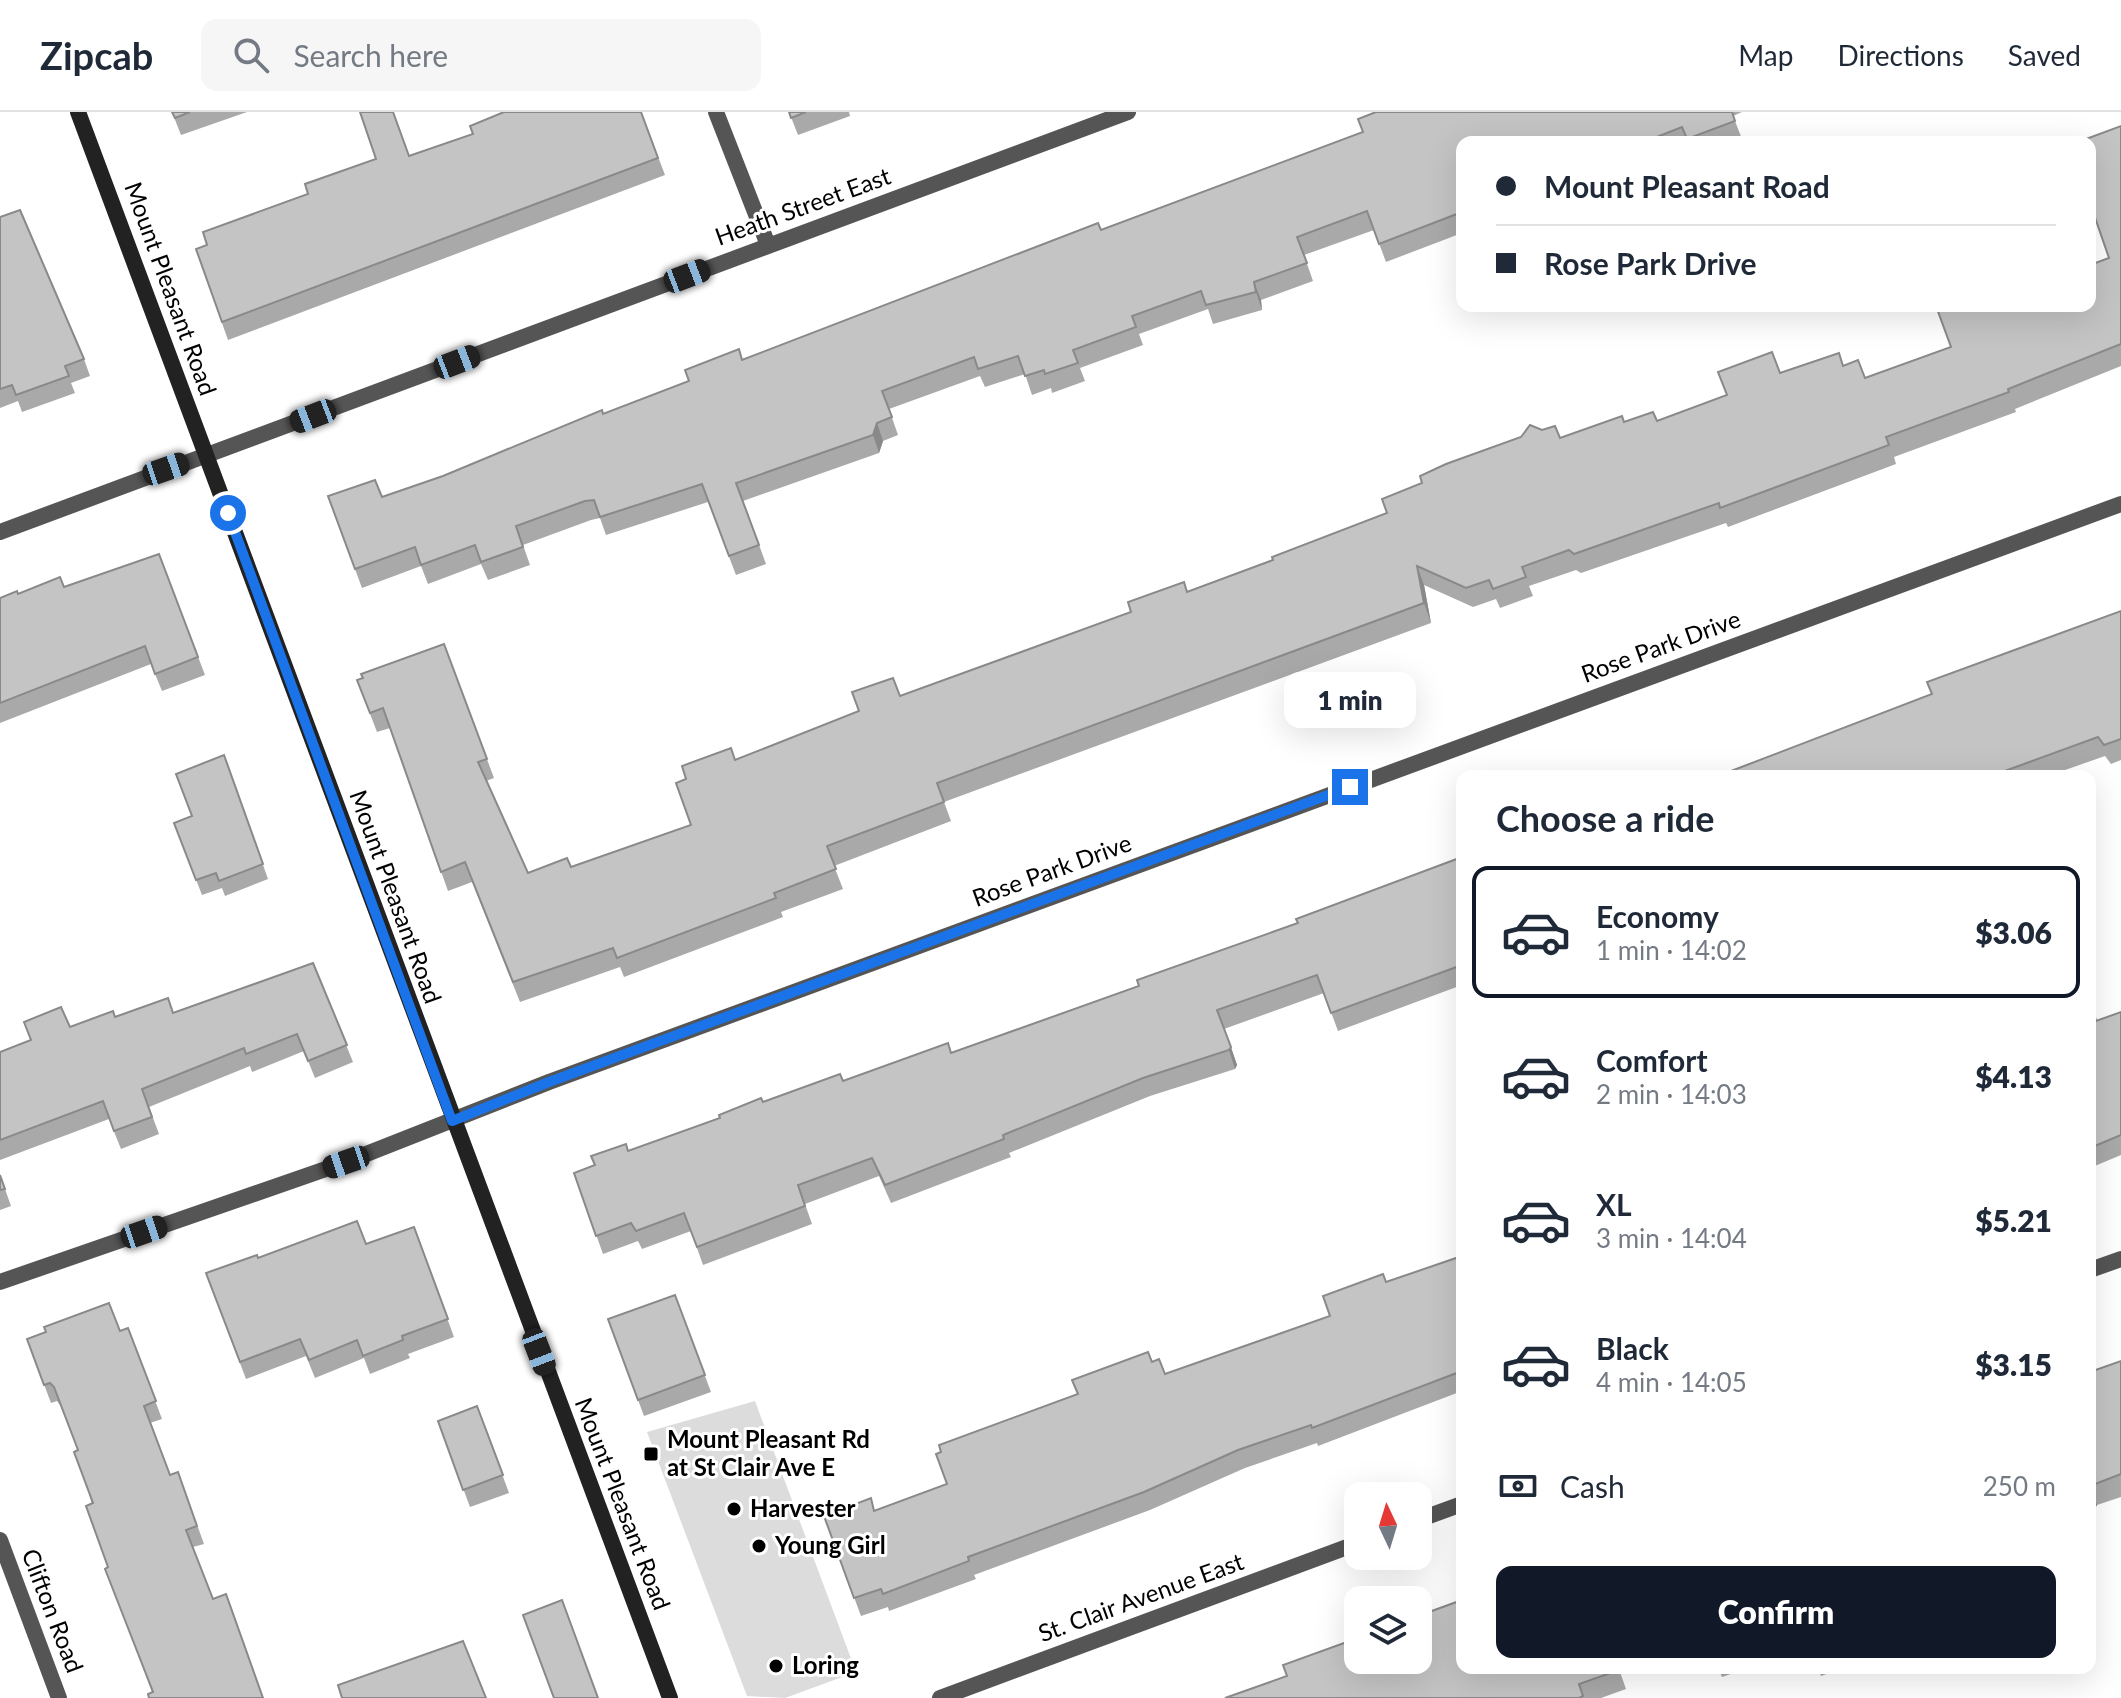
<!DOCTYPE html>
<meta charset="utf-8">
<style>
:root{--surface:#fff;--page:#f6f6f7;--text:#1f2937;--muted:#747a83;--line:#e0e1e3;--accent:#111827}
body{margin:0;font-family:Lato,sans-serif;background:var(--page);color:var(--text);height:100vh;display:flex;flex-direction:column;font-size:30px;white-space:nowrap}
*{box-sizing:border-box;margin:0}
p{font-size:26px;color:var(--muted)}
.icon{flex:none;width:44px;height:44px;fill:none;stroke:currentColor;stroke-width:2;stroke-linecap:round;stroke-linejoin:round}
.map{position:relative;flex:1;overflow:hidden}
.side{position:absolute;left:1456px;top:658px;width:640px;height:904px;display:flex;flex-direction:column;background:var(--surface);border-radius:16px;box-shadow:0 8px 32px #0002}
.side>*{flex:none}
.guide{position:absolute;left:1456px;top:24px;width:640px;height:176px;border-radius:16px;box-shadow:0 8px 32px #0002;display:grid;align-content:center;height:176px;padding:0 40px;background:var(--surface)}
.needle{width:52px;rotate:356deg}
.tools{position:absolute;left:1344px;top:1370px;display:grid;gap:16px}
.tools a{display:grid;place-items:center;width:88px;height:88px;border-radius:16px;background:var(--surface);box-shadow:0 8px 32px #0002;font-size:40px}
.end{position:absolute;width:36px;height:36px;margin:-18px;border:10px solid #1a73e8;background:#fff;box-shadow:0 0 0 4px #fff}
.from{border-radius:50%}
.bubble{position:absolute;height:56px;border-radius:16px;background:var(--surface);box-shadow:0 8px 32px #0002;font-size:26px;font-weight:800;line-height:56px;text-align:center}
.car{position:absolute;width:24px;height:48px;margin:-24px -12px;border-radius:10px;box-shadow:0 0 6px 2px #0007;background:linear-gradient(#222 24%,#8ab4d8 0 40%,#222 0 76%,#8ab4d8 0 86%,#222 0)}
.guide b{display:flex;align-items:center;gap:28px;height:76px;font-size:30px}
.guide b+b{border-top:2px solid var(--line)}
.guide i{width:20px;height:20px;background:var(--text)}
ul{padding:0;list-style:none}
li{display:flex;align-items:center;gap:24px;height:132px;margin:0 16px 12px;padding:0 24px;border:4px solid transparent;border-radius:16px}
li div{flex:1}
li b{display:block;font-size:30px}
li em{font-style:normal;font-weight:800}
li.selected{border-color:var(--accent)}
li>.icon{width:72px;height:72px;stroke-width:1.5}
h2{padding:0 40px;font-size:36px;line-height:96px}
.pay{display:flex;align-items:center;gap:20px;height:88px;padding:0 40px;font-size:30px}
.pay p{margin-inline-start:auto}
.primary-button{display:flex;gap:16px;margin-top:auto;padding:16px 40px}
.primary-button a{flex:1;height:92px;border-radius:16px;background:var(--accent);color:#fff;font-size:32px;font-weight:800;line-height:92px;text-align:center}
header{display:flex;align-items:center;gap:48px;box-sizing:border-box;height:112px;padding:0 40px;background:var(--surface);border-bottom:2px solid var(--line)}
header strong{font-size:38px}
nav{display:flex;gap:44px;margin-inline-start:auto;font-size:28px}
.search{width:560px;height:72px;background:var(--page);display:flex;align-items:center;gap:20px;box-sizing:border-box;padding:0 28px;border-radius:16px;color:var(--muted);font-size:30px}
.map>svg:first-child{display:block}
</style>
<header>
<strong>Zipcab</strong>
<div class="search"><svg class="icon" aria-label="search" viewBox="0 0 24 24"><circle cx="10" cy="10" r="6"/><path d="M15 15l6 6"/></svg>Search here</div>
<nav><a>Map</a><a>Directions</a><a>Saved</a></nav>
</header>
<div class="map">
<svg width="2121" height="1586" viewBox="0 0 2121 1586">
<rect width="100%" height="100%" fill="#fff"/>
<path fill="#dcdcdc" d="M755,1289l101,271 -71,26 -38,-2 -100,-264z"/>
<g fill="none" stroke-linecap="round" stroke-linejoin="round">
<g stroke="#555" stroke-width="16">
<path d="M716,0l52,133"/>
<path d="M0,420l1128,-420"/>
<path d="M2090,1158l31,-11"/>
<path d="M0,1170l346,-120 203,-80 1572,-578"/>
<path d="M1418,1408l44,-16"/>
<path d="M0,1428l59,158"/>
<path d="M940,1586l418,-155"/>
</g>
<path stroke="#222" stroke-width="16" d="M78,0l592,1586"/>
</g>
<g fill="#a9a9a9">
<path d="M172,0h75l-66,23z"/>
<path d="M641,0l24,63 -437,165 -32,-91 11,-4 101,-51z"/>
<path d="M789,0h60l1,4 -52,19z"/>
<path d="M1376,0h366l-9,4 9,23 -7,3h-273v91l-76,29 -12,-32 -70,25 9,26 -52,19 1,10 -49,14 -5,-15 -69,25 4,11 -63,23 5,13 -33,12 -1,-5 -19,7 -7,-21 -40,13 -5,-11 -91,33 9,26 -15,6 -4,12 -136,48 23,63 -30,11 -28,-73 -102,33 -6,-17 -9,2 -68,25 7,20 -42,15 -7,-16 -53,20 -7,-18 -59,22 -34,-92 54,1 61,-21 246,-95 50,-32 4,11 358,-130 262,-98z"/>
<path d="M2121,14v240l-106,43 1,3 -122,45 2,7 -168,63 -2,-4 -145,50 -5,-3 -47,16 4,10 -33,12 -4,-9 -23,8 -49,-22 7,38 -487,179 7,19 -117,45 9,23 -62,23 2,5 -159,60 -4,-10 -100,35 -48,-120 -24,9 -58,-163 -13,4 -20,-52 87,-36 50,134 -8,3 42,92 43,-6 120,-42 44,-65 165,-64 373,-136 114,-47 173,-75 64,-16 33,-1 69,-25 54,-23 63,-7 22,12 225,-72 19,-48 -16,-45 -3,2v-73z"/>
<path d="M0,105l84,142 6,17 -19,7 4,10 -53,19 -4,-11 -18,7z"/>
<path d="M159,442l46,121 -43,16 -11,-27 -151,59v-125l64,-11z"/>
<path d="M2121,499v149l-10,4 -6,-8 -57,20h-330l213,-82z"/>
<path d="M224,643l44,124 -43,17 -3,-8 -20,7 -28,-72 18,-7z"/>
<path d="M1462,745v128l-124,46 -14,-38 -100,36 13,36 -2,4 -85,27 -141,57 2,4 -120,46 -12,-27 -74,28 7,20 -109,41 -12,-34 -49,18 -4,-8 -35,13 -29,-81 54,-22 135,-49 188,-49 188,-67z"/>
<path d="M313,851l40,99 -38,16 -11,-27 -52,21 -2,-6 -101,41 10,27 -38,15 -12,-30 -109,41v-108l31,-11 -7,-19 46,5 45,-10 58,-4z"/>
<path d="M2121,900v143l-31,13v-154l6,7z"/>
<path d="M0,1063l11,31 -11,4z"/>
<path d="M414,1115l40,110 -46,17 2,4 -40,16 -6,-16 -49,20 -9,-22 -60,23 -40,-106 52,-15 108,-14z"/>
<path d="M1462,1144v135l-144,55 -1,-3 -72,25 -95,42 -176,65 2,4 -87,32 -1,-4 -27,9 -37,-100 51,-5 72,-27 131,-90 74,-32 13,12 61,-21 104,-37 56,-34z"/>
<path d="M675,1183l36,97 -67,24 -36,-97z"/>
<path d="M128,1216l34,91 -12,4 20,52 8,-3 26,72 -11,3 -41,145 -44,-125 -30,-117 -18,-45 -3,-4 -6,2 -24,-64 93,-8z"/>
<path d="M2121,1249v136l-24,8 -7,13v-146z"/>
<path d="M477,1294l32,87 -39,14 -32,-86z"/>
<path d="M1462,1556h159l-2,1 7,20 -25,9h-376z"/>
<path d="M1718,1556h30l-26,9z"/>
<path d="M1818,1556h25l-22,8z"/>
</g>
<g fill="#898989">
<path d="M1254,170l7,18 1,10 -6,-18z"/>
<path d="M877,311l6,18 -4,12 -6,-18z"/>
<path d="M1417,454l7,19 7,38 -7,-20z"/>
<path d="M1231,935l6,18 -2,4 -6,-19z"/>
<path d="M2090,1373l7,20 -7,13z"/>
</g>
<g fill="#c4c4c4" stroke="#898989" stroke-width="2">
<path d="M172,0h18l-15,6z"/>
<path d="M360,0h33l16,44 64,-22 -3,-8 34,-14h137l17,46 -436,164 -26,-73 11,-4 -4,-13 105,-38 -3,-10 71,-25z"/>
<path d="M789,0h17l-15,6z"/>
<path d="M1376,0h356l3,9 -48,18 -5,-12 -38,15h-182v70l-83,32 -12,-33 -70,26 10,26 -53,19 2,10 -50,13 -5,-14 -69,25 4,11 -63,23 5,13 -33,11 -1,-4 -19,6 -7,-20 -40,13 -4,-12 -92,34 10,26 -15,6 -4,12 -137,48 23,62 -30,11 -27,-72 -102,33 -6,-17 -9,1 -69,25 7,21 -42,15 -6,-17 -54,20 -6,-18 -60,22 -27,-73 47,-16 7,17 61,-21 159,-66 1,4 86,-33 -4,-11 54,-21 3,11 356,-137 3,7 262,-98 -5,-13z"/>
<path d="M2121,14v218l-113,45 1,3 -123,45 3,8 -169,63 -1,-5 -145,51 -5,-4 -47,17 4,10 -33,12 -4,-9 -23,8 -49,-22 7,37 -487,180 7,19 -117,44 9,23 -62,24 2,5 -159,60 -4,-10 -100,34 -48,-120 -24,10 -58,-164 -13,5 -13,-33 6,-2 -2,-4 83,-30 43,115 -9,3 50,111 39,-15 4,9 120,-42 -15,-42 10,-4 -4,-13 49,-18 4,12 124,-49 -7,-19 41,-14 7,18 231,-84 -3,-10 56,-20 3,10 86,-32 -1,-3 115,-44 -5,-14 40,-16 -2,-7 26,-12 75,-27 9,-12 12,5 13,-4 5,12 62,-22 2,6 29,-10 4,9 70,-26 -9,-23 54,-20 8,21 59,-20 4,13 15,-6 7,18 86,-31 -15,-41h154v-41l19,-7 -19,-55v-61h-12z"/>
<path d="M20,98l64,149 -19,7 4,10 -53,19 -4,-10 -12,4v-172z"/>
<path d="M159,442l39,103 -43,17 -10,-28 -145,57v-105l17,-7 1,3 42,-17 4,10z"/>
<path d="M2121,499v128l-17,6 -6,-8 -107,39h-273l214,-82 -5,-12z"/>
<path d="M224,643l39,109 -44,17 -3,-8 -20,7 -22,-57 18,-7 -16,-42z"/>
<path d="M1462,745v108l-131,48 -14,-38 -100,35 14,37 -2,3 -86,28 -140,57 1,4 -119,46 -13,-27 -74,27 7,21 -108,41 -13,-34 -48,18 -5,-8 -35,13 -22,-63 21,-8 -4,-9 35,-12 2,7 92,-33 -1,-3 42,-17 2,4 77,-28 3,7 105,-38 3,10 188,-67 -2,-6 161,-57 -2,-4z"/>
<path d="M313,851l34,82 -39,16 -11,-27 -51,20 -2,-6 -102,41 10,28 -38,14 -11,-30 -103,39v-88l31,-12 -7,-18 37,-15 9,20 43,-16 2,6 53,-19 5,15z"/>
<path d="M2121,900v123l-31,13v-134l4,-1 2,8z"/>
<path d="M0,1063l5,14 -5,1z"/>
<path d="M357,1109l9,23 48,-17 34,92 -46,17 1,4 -40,16 -6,-16 -48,20 -9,-21 -60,23 -34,-89 51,-18 1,3z"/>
<path d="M1462,1144v115l-150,57 -1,-3 -73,25 -94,42 -176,65 1,4 -86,33 -2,-5 -27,9 -30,-82 47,-18 3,13 73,-27 -11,-30 5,-2 -2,-7 139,-51 -6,-14 76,-28 4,10 7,-3 6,15 165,-58 -7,-20 60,-22 3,8z"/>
<path d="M675,1183l30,80 -67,25 -30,-81z"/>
<path d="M109,1191l11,28 8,-3 28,73 -12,5 26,69 8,-3 19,54 -11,4 27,69 13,-5 37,104h-114l-1,-4 5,-2 -48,-123 3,-2 -22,-61 7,-3 -19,-51 4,-2 -24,-63 -4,-4 -6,2 -17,-46 19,-7 -2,-5z"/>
<path d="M2121,1249v113l-31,12v-114z"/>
<path d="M477,1294l26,69 -40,15 -25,-69z"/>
<path d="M562,1488l36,98h-44l-31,-83z"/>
<path d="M1462,1488v68h156l1,2 -40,14 4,12 -4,2h-354l62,-22 -4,-11 75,-27v22h60v-44z"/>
<path d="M463,1529l23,57h-144l-4,-13z"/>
</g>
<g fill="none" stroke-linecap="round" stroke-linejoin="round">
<path stroke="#1a73e8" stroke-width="10" d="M228,401l224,608 97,-39 801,-295"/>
</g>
<g fill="#000" stroke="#fff" stroke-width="3">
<rect x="643" y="1334" width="16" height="16" rx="4"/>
<circle cx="734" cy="1397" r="8"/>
<circle cx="759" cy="1434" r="8"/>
<circle cx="776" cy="1554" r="8"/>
</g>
<g text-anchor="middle" stroke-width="6" stroke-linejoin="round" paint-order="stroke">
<g font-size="24" fill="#000" stroke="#fff">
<text transform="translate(803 95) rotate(-20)" y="8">Heath Street East</text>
<text transform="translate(170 177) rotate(70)" y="8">Mount Pleasant Road</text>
<text transform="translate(1661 535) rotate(-20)" y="8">Rose Park Drive</text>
<text transform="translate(1052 759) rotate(-20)" y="8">Rose Park Drive</text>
<text transform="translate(395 785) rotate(70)" y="8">Mount Pleasant Road</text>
<text transform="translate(622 1392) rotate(69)" y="8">Mount Pleasant Road</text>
<text transform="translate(1141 1486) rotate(-20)" y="8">St. Clair Avenue East</text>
<text transform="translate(52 1499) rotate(69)" y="8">Clifton Road</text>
</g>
<g font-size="24" font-weight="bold" fill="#000" stroke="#fff" text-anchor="start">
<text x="667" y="1336">Mount Pleasant Rd<tspan x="667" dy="28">at St Clair Ave E</tspan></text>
<text x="750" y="1405">Harvester</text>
<text x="775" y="1442">Young Girl</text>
<text x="792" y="1562">Loring</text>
</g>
</g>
</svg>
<div class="tools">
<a><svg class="needle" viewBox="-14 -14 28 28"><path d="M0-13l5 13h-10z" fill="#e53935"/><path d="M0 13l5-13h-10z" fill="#747a83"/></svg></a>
<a><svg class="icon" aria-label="layers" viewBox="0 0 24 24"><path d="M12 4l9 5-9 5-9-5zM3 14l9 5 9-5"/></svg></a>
</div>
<i class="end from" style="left:228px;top:401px"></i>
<i class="end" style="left:1350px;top:675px"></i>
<div class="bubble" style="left:1284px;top:560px;width:132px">1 min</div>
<i class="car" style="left:687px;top:164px;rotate:69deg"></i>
<i class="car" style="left:457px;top:250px;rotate:69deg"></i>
<i class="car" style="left:313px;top:304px;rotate:249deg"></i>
<i class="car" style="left:166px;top:357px;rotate:71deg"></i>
<i class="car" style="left:346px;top:1050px;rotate:251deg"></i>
<i class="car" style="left:144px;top:1120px;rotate:71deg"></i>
<i class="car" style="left:539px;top:1240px;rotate:159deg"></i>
<div class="guide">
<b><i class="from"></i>Mount Pleasant Road</b>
<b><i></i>Rose Park Drive</b>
</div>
<section class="side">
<h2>Choose a ride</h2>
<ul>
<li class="selected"><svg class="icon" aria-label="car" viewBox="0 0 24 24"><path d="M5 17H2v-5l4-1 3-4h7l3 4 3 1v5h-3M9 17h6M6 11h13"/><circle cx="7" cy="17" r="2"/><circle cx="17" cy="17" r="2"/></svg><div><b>Economy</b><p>1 min · 14:02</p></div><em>$3.06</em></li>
<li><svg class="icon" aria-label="car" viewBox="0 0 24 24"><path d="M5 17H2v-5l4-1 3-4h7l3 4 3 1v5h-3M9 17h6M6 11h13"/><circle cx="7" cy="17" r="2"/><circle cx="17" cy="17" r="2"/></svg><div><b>Comfort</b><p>2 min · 14:03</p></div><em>$4.13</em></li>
<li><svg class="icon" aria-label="car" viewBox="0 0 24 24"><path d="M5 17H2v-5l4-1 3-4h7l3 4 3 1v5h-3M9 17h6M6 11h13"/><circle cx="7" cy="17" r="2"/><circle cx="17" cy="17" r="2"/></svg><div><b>XL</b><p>3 min · 14:04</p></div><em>$5.21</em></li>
<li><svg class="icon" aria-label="car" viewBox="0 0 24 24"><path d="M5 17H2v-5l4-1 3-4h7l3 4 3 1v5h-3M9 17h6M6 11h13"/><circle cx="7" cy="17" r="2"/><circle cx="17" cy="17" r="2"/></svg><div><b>Black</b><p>4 min · 14:05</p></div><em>$3.15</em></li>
</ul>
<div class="pay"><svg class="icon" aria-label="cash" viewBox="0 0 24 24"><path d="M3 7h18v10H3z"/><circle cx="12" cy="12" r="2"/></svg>Cash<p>250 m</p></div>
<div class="primary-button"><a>Confirm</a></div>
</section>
</div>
